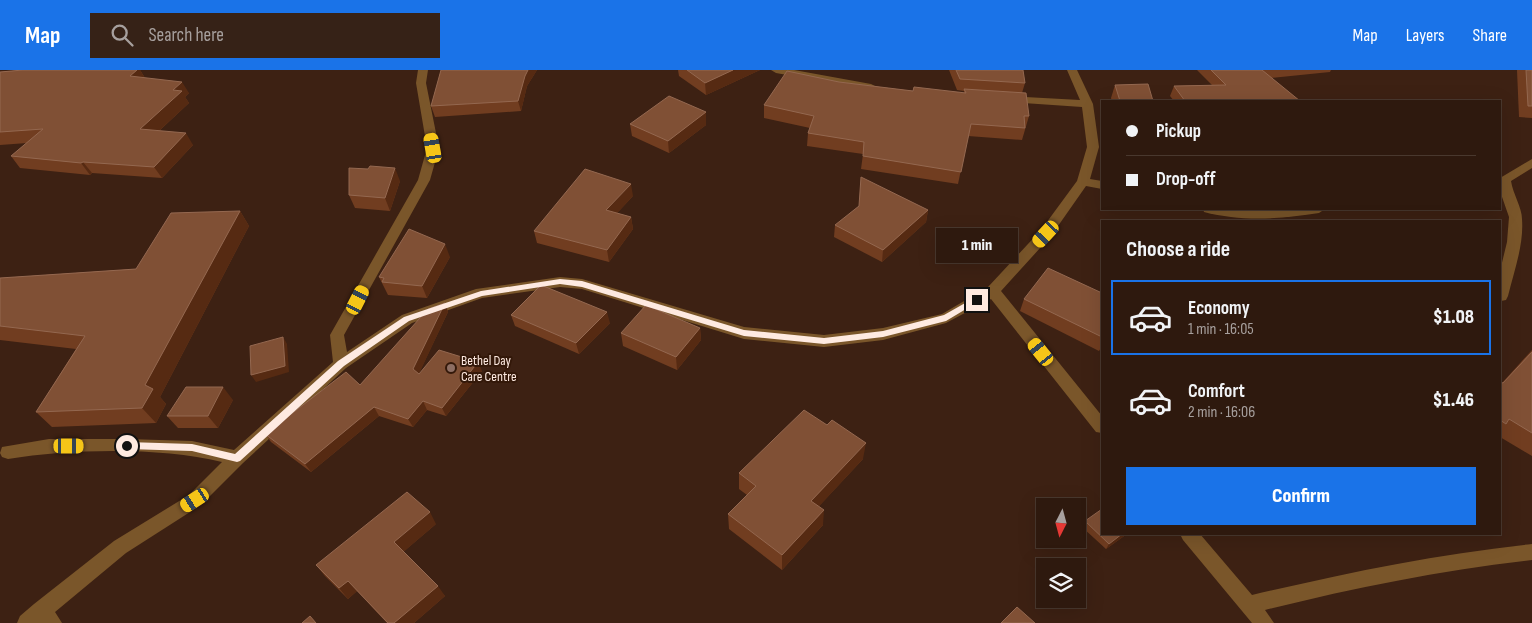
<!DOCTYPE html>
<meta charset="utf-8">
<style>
:root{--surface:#2e190e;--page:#362217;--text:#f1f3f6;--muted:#a7a09e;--line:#49382e;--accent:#1a73e8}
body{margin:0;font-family:"Sofia Sans Condensed",sans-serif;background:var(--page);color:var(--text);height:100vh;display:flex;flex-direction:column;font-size:19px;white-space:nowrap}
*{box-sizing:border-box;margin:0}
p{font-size:16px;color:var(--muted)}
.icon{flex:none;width:28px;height:28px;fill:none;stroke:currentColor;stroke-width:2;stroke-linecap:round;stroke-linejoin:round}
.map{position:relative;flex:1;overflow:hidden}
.sheet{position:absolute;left:1101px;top:150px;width:400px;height:315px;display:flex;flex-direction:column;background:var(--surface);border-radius:0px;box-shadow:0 5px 20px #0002,0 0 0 1px var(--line)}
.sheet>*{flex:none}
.top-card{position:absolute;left:1101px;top:30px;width:400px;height:110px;border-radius:0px;box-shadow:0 5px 20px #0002,0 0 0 1px var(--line);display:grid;align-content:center;height:110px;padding:0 25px;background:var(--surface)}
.needle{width:32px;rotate:186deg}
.buttons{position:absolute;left:1036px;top:428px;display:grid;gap:10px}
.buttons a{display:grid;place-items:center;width:50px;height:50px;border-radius:0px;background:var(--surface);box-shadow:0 5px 20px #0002,0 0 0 1px var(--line);font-size:25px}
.end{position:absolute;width:22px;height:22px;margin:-11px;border:6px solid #feeae1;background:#111;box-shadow:0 0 0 2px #111}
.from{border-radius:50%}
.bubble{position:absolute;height:35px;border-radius:0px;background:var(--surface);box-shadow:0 5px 20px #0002,0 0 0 1px var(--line);font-size:16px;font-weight:800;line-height:35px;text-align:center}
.car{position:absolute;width:15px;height:30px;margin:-15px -8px;border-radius:6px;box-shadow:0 0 4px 1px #0007;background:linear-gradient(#f5c518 24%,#345 0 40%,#f5c518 0 76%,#345 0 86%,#f5c518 0)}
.top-card b{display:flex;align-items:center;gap:18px;height:48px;font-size:19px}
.top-card b+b{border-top:1px solid var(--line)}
.top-card i{width:12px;height:12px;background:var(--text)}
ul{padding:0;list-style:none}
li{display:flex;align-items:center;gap:15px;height:75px;margin:0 10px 8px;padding:0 15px;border:2px solid transparent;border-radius:0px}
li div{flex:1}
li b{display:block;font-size:19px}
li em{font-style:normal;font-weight:800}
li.current{border-color:var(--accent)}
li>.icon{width:45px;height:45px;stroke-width:1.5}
h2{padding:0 25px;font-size:22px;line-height:60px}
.action{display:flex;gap:10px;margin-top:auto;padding:10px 25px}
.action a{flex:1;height:58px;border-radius:0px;background:var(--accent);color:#fff;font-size:20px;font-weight:800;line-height:58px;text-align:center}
header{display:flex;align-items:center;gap:30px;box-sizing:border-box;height:70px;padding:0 25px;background:var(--accent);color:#fff}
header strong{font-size:24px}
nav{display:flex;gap:28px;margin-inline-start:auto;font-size:18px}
.search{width:350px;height:45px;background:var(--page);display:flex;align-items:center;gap:12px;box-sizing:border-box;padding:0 18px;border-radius:0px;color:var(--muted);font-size:19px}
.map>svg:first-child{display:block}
</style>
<header>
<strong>Map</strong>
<div class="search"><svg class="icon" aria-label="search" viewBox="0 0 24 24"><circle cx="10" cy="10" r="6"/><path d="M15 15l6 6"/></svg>Search here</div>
<nav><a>Map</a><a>Layers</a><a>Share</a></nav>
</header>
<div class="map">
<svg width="1532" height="553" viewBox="0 0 1532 553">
<rect width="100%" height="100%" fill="#3d2113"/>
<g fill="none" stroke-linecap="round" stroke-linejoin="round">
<g fill="#7a562a" fill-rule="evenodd">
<path d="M418,0h10l-2,13 13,65 -9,32 -86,155 3,17 55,-37 74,-26 84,-12 22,2 162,48 80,8 59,-7 59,-14 46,-27 53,-57 36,-49 10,-34 -5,-40 -74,-5 -6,-3 6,-3 72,4 -13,-30h10l16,34 6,43 -9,32 12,2v8l-16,-3 -35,50 -50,55 101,125v17l-6,-1 -105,-133 -45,24 -63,17 -59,7 -80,-8 -162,-50 -22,-2 -78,11 -70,25 -66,45 -103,95 -42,42 -75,48 -71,59 7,11h-45l3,-7 14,-12 80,-63 75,-46 33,-33c-63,-15 -150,-13 -214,-3l-6,-2 -2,-4 2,-6 47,-8h78l65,2 42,9 99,-88 -3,-27 88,-155 9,-32 -11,-65z"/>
<path d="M771,0h23l77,14 6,3 -6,3 -95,-17z"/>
<path d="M1532,89v9l-21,13c2,13 11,27 11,38 2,26 -8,52 -14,77l-2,4 -5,1 -1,-30 7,-29 2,-25 -8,-23 -1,-16z"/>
<path d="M1203,139h122l-6,4c-38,6 -77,9 -115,-1z"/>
<path d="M1180,464h20l52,61c93,-22 185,-41 280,-51v16c-90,10 -179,28 -267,50l9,13h-22l-69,-83z"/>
</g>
</g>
<g fill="#713d20">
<path d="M23,0h117l5,8 44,15 -4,4 4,6 -30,28 34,14 -31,33 -70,-5 -2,2 -70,-7 -9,-12 16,-13 -27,2v-73z"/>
<path d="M441,0h96l-10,16 -6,25 -86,6 -4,-11z"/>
<path d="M678,0h82l-54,25 -27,-19z"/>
<path d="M949,0h74l2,13 -3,10 7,23 -7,24 -54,-4 -10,48 -97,-15 2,-15 -56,-8 1,-13 2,-5 -46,-10v-13l75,-23 74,9 51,2v-2l-7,-1z"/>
<path d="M1197,0h134l-1,2 -59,6 29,23h-126l-4,-5 4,-10 38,-1z"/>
<path d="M1517,0h15v48l-13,-1z"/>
<path d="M1115,15l38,16h-41l-1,-3z"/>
<path d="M706,42v13l-37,28 -37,-17 -2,-12z"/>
<path d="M400,111l-10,30 -35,-3 -6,-13z"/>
<path d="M633,126l-16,17 14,4 2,12 -24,33 -72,-19 -3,-12z"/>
<path d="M928,140l-2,12 -44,40 -48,-25 1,-12z"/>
<path d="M240,141l9,15 -89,171 6,7 -10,19 -104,4 -16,-15 40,-63 -76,-9v-62l136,-9z"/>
<path d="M450,187l-23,41 -39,-3 -9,-18z"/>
<path d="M1102,223v53l-3,5 -79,-40 4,-12z"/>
<path d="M445,233l3,9 -29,61 63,-2 -36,45 -19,-6 -14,17 -34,-11 -68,56 -40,-30 -6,-8 95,-49z"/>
<path d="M511,245l99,8 -31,31 -64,-28z"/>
<path d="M700,258l1,12 -24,30 -54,-24 -2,-13z"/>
<path d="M1532,280v106l-32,-19v-55l2,1z"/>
<path d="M233,330l-15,28h-40l-11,-12z"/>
<path d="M863,389l-44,47 4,19 -41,45 -53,-41 -1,-15 19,-19 -8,-6v-16z"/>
<path d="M1085,451l17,13h25l-21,15 -24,-22z"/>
<path d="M436,454l-33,28 42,44 -31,27h-27l-30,-32 -9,8 -23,-23 -9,-11z"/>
</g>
<g fill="#562a12">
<path d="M137,0h3l6,10 -16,-4z"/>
<path d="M528,0h9l-10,16 -6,25 -3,-10 7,-25z"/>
<path d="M733,0h27l-54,25 -1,-12z"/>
<path d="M182,12l7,11 -4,4 4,6 -41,38 -8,-12 33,-39z"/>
<path d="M706,42v13l-37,28 -1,-12z"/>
<path d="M186,63l7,12 -31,33 -8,-11z"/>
<path d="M83,92l9,11 -2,2 -9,-12z"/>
<path d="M395,98l5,13 -10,30 -5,-13z"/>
<path d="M631,114l2,12 -25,27 -2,-13z"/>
<path d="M928,140l-2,12 -44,40 1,-12z"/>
<path d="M240,141l9,15 -89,171 6,7 -10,19 -14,-15 3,-23z"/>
<path d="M631,147l2,12 -24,33 -2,-12z"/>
<path d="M445,174l5,13 -23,41 -5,-12z"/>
<path d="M445,233l3,9 -31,66 -4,-9z"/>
<path d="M607,242l3,11 -31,31 -3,-11z"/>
<path d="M700,258l1,12 -24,30 -1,-13z"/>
<path d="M283,267l4,7 2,28 -33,10 -5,-7z"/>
<path d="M478,292l4,9 -36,45 -4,-8z"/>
<path d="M223,317l10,13 -15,28 -10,-12z"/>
<path d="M423,331l4,9 -14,17 -5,-8z"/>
<path d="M374,337l5,9 -68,56 -6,-8z"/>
<path d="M866,373l-3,16 -53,57 1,-15z"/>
<path d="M824,440l-1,15 -41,45v-15z"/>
<path d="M430,442l6,12 -35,30 -7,-12z"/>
<path d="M1122,464h5l-21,15 3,-5z"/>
<path d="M348,511l9,10 -9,8 -9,-11z"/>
<path d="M438,516l7,10 -31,27h-20z"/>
</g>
<g fill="#805035" stroke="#946850">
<path d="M23,0h114l-7,6 52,6 -9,8 9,1 -42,38 46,4 -32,34 -71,-5 -2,1 -70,-7 32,-27 -43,3v-60z"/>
<path d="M441,0h87l-3,6 -7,25 -87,5z"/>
<path d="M687,0h46l-28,13z"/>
<path d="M956,0h67l2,13 -65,-4z"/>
<path d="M1211,0h51l38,31h-115l-11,-15 52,-1z"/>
<path d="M1526,0h6v36h-4z"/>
<path d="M787,1l52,11 74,9 1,-4 52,6 -2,-4 62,4 3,23h-5l1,12 -54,-4 -10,48 -98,-16 1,-14 -56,-9 6,-17 -50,-11z"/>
<path d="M1148,14l5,17h-33l-5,-16z"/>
<path d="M669,26l37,16 -38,29 -38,-17z"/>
<path d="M370,96l25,2 -10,30 -36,-3v-27l19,1z"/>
<path d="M585,99l46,15 -25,26 25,7 -24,33 -73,-19z"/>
<path d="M861,107l67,33 -45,40 -48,-25 24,-19z"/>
<path d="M240,141l-95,174 8,4 -11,19 -106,4 49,-76 -85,-10v-48l136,-9 35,-56z"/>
<path d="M409,159l36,15 -23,42 -40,-4 2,-4 -5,-1z"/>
<path d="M1048,198l54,25v44l-78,-38z"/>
<path d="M541,215l66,27 -31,31 -65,-28z"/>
<path d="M445,233l-32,66 6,5 20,-24 39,12 -36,46 -19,-7 -15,18 -34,-12 -69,57 -40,-30 81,-62 14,13 68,-76z"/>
<path d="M646,235l54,23 -24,29 -55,-24z"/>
<path d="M283,267l2,29 -34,9 -1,-29z"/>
<path d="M1532,282v81l-23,-14 -3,5 -6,-4v-38l3,1z"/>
<path d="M186,317h37l-15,29h-41z"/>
<path d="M804,340l23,15 5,-5 34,23 -55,58 13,9 -42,45 -54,-41 28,-28 -17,-13z"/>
<path d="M407,422l23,20 -36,30 44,44 -44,37h-6l-40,-42 -9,7 -23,-23z"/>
<path d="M1102,439v25h20l-13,10 -24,-23z"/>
<path d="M1017,537l18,16h-34z"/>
<path d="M310,546l6,7h-14z"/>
</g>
<path fill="#feeae1" d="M560,209l22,2 162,49 80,8 59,-7 61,-16 30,-17h6l1,2 -35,21 -63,16 -59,7 -80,-8 -162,-49 -22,-3 -78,12 -73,25 -65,45 -104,95 -3,1 -45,-11 -65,-2 -4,-3 4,-4 65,2 43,10 103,-93 66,-44 77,-26z"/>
<circle fill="#8d6e63" stroke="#331809" stroke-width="2" cx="451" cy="298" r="5"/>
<g text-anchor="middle" stroke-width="4" stroke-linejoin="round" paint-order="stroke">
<g font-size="14" fill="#feeae1" stroke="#331809" text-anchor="start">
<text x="461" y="295">Bethel Day<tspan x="461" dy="16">Care Centre</tspan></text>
</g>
</g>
</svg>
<div class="buttons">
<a><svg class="needle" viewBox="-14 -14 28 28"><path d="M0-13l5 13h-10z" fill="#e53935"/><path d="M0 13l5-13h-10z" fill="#a7a09e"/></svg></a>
<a><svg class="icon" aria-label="layers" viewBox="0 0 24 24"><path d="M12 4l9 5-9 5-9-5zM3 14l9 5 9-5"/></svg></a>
</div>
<i class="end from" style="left:127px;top:376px"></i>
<i class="end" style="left:977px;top:230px"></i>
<div class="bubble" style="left:936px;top:158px;width:82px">1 min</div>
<i class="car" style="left:433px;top:78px;rotate:350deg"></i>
<i class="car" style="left:1046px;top:164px;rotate:223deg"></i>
<i class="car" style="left:358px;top:230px;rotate:27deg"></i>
<i class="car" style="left:1041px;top:282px;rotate:321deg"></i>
<i class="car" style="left:69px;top:376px;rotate:90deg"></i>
<i class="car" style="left:195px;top:430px;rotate:238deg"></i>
<div class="top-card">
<b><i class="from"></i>Pickup</b>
<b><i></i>Drop-off</b>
</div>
<section class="sheet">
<h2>Choose a ride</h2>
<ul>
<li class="current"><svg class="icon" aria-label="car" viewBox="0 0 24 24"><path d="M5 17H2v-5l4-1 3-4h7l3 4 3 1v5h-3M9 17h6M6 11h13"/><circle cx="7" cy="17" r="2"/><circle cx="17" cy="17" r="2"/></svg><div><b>Economy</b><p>1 min · 16:05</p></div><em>$1.08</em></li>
<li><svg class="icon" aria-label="car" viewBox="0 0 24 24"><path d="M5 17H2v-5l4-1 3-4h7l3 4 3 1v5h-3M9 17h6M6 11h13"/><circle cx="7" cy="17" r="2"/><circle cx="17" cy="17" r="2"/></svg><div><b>Comfort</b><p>2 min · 16:06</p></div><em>$1.46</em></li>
</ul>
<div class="action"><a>Confirm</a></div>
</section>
</div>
